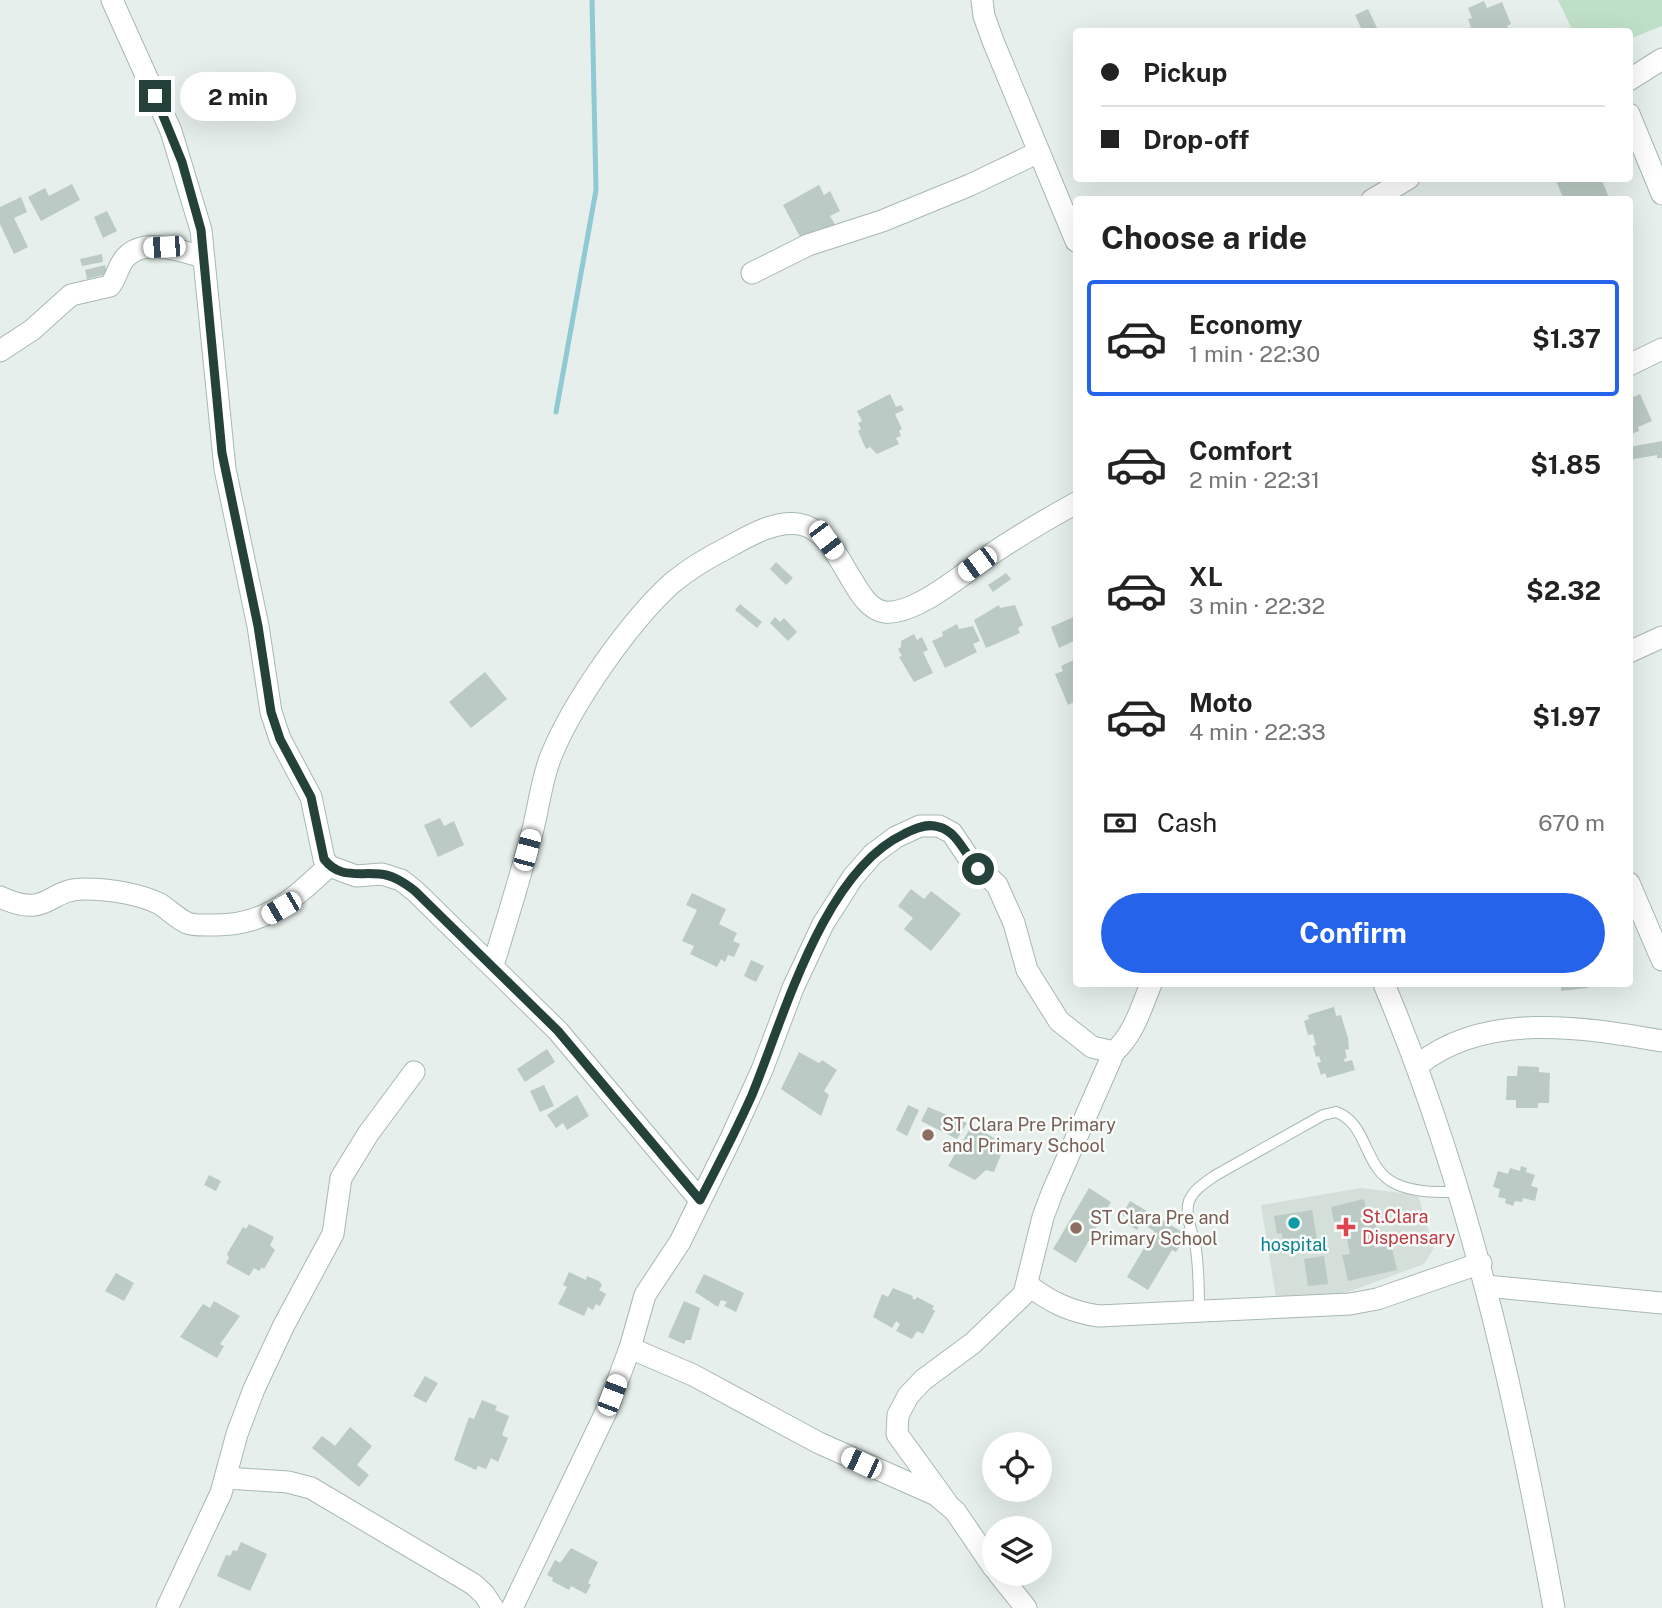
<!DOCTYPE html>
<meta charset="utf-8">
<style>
:root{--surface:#fff;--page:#f6f6f6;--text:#222;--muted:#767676;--line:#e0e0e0;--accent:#2563eb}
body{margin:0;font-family:"Public Sans",sans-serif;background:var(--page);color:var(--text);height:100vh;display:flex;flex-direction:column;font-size:26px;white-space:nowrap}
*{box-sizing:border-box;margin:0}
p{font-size:23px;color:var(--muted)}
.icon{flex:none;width:38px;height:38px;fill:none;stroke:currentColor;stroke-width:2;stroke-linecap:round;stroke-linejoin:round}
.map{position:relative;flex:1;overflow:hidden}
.panel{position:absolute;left:1073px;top:196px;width:560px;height:791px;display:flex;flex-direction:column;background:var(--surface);border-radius:7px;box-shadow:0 7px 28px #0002}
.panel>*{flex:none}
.top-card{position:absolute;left:1073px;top:28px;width:560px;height:154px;border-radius:7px;box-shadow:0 7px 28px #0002;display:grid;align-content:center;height:154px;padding:0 28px;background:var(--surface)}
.tools{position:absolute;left:982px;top:1432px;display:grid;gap:14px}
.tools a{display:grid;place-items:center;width:70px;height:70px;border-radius:50%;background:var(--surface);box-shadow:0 7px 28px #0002;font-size:35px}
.end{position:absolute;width:32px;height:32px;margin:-16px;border:9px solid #24423a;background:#fff;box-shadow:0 0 0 4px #fff}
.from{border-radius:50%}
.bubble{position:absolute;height:49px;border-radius:24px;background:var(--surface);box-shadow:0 7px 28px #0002;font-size:23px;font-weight:700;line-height:49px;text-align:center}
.car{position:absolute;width:21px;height:42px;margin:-21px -10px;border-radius:9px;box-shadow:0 0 5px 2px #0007;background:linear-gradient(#fff 24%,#345 0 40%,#fff 0 76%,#345 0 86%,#fff 0)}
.top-card b{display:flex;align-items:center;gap:24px;height:66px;font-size:26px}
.top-card b+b{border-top:2px solid var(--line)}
.top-card i{width:18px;height:18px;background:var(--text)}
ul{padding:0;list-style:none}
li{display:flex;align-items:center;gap:21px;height:116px;margin:0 14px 10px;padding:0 14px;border:4px solid transparent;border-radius:7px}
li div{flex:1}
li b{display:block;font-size:26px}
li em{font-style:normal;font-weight:700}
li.selected{border-color:var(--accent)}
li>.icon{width:63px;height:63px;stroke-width:1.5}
h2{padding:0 28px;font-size:32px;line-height:84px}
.pay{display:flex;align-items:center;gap:18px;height:77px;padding:0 28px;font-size:26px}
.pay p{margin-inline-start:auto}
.primary-button{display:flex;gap:14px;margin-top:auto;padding:14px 28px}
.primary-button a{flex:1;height:80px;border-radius:42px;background:var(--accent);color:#fff;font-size:28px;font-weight:700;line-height:80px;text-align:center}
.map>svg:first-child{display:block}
</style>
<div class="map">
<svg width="1662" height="1608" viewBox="0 0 1662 1608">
<rect width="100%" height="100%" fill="#e6efeb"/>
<path fill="#d4dfda" d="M1361,1188l57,7 16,53 -10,16 -76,28 -71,12 -16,-99z"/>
<path fill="#bfe0c8" d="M1558,0h104v26l-33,13v-7l-56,-1z"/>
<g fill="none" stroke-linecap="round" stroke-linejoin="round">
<path stroke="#8ec9d4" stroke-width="5" d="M556,412l40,-222 -4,-190"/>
</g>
<g fill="#bbcac4">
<path d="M1484,1l3,7 15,-6 9,22 -4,2 2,6h-48l10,-5 -3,-8 4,-1 -4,-10z"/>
<path d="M1368,9l11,23h-16l-8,-17z"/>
<path d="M1555,178h46l9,22h-46z"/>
<path d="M72,184l8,16 -39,21 -13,-24 17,-9 4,8z"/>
<path d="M819,185l5,10 6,-4 10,20 -10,5 6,10 -32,18 -21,-39z"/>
<path d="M21,197l6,15 -13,6 14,29 -14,7 -14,-30v-17z"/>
<path d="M107,211l10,20 -14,7 -9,-21z"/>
<path d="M102,254l1,8 -21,4 -2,-7z"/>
<path d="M105,265l2,9 -20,5 -2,-9z"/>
<path d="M890,394l6,13 5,-2 3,5 -9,4 7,15 -3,2 2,5 -5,2 3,6 -22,10 -7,-7 -4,2 -8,-18 3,-2 -3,-6 4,-2 -5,-10z"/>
<path d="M1640,394l12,27 -14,6 1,4 -10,4v-36z"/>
<path d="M1662,441v17h-5v-3l-28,5v-13z"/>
<path d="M776,562l17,16 -7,7 -16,-16z"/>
<path d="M1006,573l5,6 -18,13 -5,-7z"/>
<path d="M740,604l22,18 -5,6 -22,-18z"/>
<path d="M999,605l1,3 15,-3 8,20 -5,3 2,5 -34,15 -12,-28z"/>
<path d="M1076,616v30l-2,-5 -15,7 -8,-21z"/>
<path d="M775,617l5,5 4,-4 13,14 -9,9 -18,-18z"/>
<path d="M957,624l2,5 14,-3 7,15 -7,3 4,8 -32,16 -13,-27 11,-5 -1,-4z"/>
<path d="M914,634l3,6 5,-3 6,13 -5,2 10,21 -19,9 -15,-25 3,-1 -4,-7 3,-2v-6z"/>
<path d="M1076,659v42l-8,4 -13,-31 8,-3 -2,-5z"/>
<path d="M485,672l22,27 -36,29 -22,-26z"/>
<path d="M440,818l4,8 10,-5 10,24 -26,12 -14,-32z"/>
<path d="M911,889l13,10 7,-8 30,23 -30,37 -27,-22 9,-11 -15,-12z"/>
<path d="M692,893l34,16 -7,15 18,9 -4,8 7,3 -6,13 -6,-2 -3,7 -4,-3 -4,8 -27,-13 4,-8 -12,-5 15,-31 -11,-5z"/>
<path d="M751,960l13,6 -8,16 -12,-6z"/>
<path d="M1561,984h27v4l-27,3z"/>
<path d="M1334,1007l2,9 5,-1 7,23 1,11 -4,1 2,8 -3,1 1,3 7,-2 3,10 -28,8 -2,-5 -4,2 -4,-12 4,-1 -2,-6 -3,1 -3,-11 3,-1 -3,-11 -5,1 -4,-14 5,-2 -1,-4z"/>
<path d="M547,1049l8,13 -30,20 -8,-13z"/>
<path d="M799,1052l20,11 3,-3 15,10 -13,21 5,4 -8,21 -40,-27z"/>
<path d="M1518,1066l21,1v5l11,1 -1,30h-11v5h-22v-8h-10l1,-24h10z"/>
<path d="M544,1085l10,21 -14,6 -10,-21z"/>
<path d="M577,1095l12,21 -22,14 -4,-7 -7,5 -9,-13 7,-5 5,6 -5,-6z"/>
<path d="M908,1105l11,5 -12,26 -11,-6z"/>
<path d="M928,1107l39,16 -10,16 -36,-18z"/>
<path d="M972,1125l27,16 -4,6 7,5 -8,20 -8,-2 -11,10 -27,-14z"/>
<path d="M1521,1166l6,2 -1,4 9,3 -4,11 7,2 -3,13 -12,-3 -1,4 -7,-1 -2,5 -8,-3 1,-4 -8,-2 2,-8 -7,-2 5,-16 10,3 2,-6 10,3z"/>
<path d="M209,1175l12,6 -5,10 -12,-6z"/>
<path d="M1089,1188l22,14 -35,61 -23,-14z"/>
<path d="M1364,1199l4,19 6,-2 5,22 -6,1 2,9 16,-3 6,25 -49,11 -6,-26 8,-1 -7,-34 -9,2 -3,-15z"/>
<path d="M1130,1201l54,32 -4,5 4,2 -8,12 -4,-2 -24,40 -21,-13 27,-46 -13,-8 -4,7 -12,-7 3,-4 -6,-4z"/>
<path d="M1312,1210l6,35 -34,6 -2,-18 -5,1 -3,-18z"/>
<path d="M249,1224l25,13 -4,8 5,5 -11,19 -2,-2 -3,4 -5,-3 -5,8 -23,-13 3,-5 -2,-4 16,-27 3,2z"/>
<path d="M1324,1256l4,28 -20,2 -4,-27z"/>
<path d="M569,1272l17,8 1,-4 12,5 3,4 -3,5 7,4 -6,12 -4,-2 -3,6 -5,-3 -4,9 -26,-12 9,-17 -4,-2z"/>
<path d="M116,1273l18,10 -10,18 -19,-10z"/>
<path d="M704,1274l40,19 -8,19 -12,-6 3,-4 -6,-2 -3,7 -23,-15z"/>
<path d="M893,1288l20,8 -1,2 3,2 2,-3 17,9 -2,3 3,2 -12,23 -6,-3 -5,8 -16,-8 4,-7 -4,-3 -4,7 -19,-11 9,-23 6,3z"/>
<path d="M214,1301l26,15 -20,28 4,2 -7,12 -37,-21 23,-33 7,4z"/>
<path d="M684,1301l16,7 -9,32h-5l-2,4 -16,-7z"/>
<path d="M425,1376l13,7 -12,20 -13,-7z"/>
<path d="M482,1400l15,6 -2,4 14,6 -7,19 6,3 -10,24 -7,-4 -5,11 -8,-3 -2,4 -22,-10 15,-43 5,2z"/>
<path d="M350,1427l22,19 -15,19 12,10 -10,12 -47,-39 10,-12 13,10z"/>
<path d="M241,1542l26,12 -17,37 -33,-15 9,-21 4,1 3,-6 4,1z"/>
<path d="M571,1548l27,14 -10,21 3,2 -5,9 -15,-8 -2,4 -17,-9 1,-3 -6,-3 8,-15 5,3z"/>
</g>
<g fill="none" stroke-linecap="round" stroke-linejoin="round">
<g stroke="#a8b8b2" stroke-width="12">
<path id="lane" d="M1199,1311c0,-20 0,-41 -3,-61 -2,-15 -12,-34 -7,-49 5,-12 17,-19 27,-26l107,-60 13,-3c33,12 27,57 60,72 20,9 42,8 64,8"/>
</g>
<g stroke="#a8b8b2" stroke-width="23">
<g id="street">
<path d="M112,0l59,131 30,99 24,239 33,157 13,86 9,27 31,58 13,62 5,7 27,10 26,-2 19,6 14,11 143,140 142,169"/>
<path d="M982,0l2,16 9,25 83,200"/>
<path d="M1629,80l33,-21"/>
<path d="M1629,114l33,80"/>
<path d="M1372,200l37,-22"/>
<path d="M752,273l56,-28 74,-24 88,-36 69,-33"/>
<path d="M0,351l32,-21 39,-35 39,-9c7,-9 8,-21 16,-29 19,-20 55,-6 77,0"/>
<path d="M1629,365l33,-16"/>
<path d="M1629,652l33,-15"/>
<path d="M1629,883l33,77"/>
<path d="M0,897c50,23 46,-9 86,-8 23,0 54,5 74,15 9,6 17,14 27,19 8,3 18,2 26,2 53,1 79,-25 116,-59"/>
<path d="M493,965c14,-44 27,-88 39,-132 7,-26 9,-52 19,-77 22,-54 78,-134 121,-173 16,-13 35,-25 53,-34 22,-12 49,-29 74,-25 28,5 39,34 53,56 7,12 17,30 33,32 31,3 80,-40 105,-57 28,-19 57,-36 86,-52"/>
<path d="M1384,984c85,202 131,409 170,624"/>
<path d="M1418,1065c67,-54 165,-38 244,-24"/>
<path d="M1028,1285c22,17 43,27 71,31l251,-12 27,-5 104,-36"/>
<path d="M1486,1286l176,17"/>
<path d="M630,1348l63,27 126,68 117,52 19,16 39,57"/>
<path d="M227,1478l61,4 23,6 162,96 11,10 9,14"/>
<path d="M947,1503l-50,-69 1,-19 10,-19 15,-16 50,-37 51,-49 19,-77 9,-24 62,-141"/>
<path d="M998,1573l28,35"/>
<path d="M167,1608l54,-115 16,-59 17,-45 30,-64 49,-91 8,-56 27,-44 46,-62"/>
<path d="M512,1608l94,-196 24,-64 15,-53 35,-53 51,-104 31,-68 31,-82 30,-64 30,-47 20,-23 23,-17 24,-11h19l13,7 18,27 27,25 17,38 13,47 32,51 33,26 22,5c20,-18 27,-44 37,-68"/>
</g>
</g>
<use href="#lane" stroke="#fff" stroke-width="10"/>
<use href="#street" stroke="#fff" stroke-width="21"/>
</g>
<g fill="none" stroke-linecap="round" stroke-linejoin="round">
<path stroke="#24423a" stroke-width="9" d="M155,96l27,66 19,68 21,223 36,173 13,86 9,27 31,58 13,62c15,20 34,13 56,15 13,1 25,9 35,17l143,140 142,169c18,-35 36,-69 52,-105 32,-78 71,-223 152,-261 11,-6 23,-11 35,-7 18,4 27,29 39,42"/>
</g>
<g fill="#8d6e63" stroke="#f7fbf9" stroke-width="2.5">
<circle cx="928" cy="1135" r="7"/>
<circle cx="1076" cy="1228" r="7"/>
</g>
<circle fill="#0f9aa8" stroke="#f7fbf9" stroke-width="2.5" cx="1294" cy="1223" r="7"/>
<path fill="#e0444e" stroke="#f7fbf9" stroke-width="2.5" d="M1342.5 1216.5h7v7h7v7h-7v7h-7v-7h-7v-7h7z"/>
<g text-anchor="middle" stroke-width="5" stroke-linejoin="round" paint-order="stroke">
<g font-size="18" fill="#785e54" stroke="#f7fbf9" text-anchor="start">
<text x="942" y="1131">ST Clara Pre Primary<tspan x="942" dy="21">and Primary School</tspan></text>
<text x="1090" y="1224">ST Clara Pre and<tspan x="1090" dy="21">Primary School</tspan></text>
</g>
<g font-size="18" fill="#be3a42" stroke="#f7fbf9" text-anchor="start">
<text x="1362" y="1223">St.Clara<tspan x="1362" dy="21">Dispensary</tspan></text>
</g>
<g font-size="18" fill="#0d838f" stroke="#f7fbf9">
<text x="1294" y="1251">hospital</text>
</g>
</g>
</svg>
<div class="tools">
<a><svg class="icon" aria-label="locate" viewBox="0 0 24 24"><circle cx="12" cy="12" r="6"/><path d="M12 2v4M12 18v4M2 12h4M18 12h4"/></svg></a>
<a><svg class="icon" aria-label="layers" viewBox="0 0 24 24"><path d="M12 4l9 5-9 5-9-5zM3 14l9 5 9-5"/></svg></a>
</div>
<i class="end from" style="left:978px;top:869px"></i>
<i class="end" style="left:155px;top:96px"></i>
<div class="bubble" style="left:180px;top:72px;width:116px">2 min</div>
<i class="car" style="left:164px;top:247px;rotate:267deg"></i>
<i class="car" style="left:826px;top:540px;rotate:143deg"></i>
<i class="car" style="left:977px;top:564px;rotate:234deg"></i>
<i class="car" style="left:527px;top:850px;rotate:15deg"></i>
<i class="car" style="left:281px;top:908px;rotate:240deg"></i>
<i class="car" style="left:612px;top:1395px;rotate:21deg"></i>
<i class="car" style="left:861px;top:1463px;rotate:295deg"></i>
<div class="top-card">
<b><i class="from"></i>Pickup</b>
<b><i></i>Drop-off</b>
</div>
<section class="panel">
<h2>Choose a ride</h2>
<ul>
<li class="selected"><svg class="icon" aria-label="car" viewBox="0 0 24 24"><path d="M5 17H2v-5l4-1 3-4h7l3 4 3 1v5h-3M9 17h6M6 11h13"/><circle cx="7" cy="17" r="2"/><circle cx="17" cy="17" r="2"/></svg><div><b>Economy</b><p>1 min · 22:30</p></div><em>$1.37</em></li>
<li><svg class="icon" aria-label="car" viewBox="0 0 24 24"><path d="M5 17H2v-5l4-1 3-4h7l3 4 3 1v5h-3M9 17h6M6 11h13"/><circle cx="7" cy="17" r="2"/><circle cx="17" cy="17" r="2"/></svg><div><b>Comfort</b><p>2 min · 22:31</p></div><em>$1.85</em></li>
<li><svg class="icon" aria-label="car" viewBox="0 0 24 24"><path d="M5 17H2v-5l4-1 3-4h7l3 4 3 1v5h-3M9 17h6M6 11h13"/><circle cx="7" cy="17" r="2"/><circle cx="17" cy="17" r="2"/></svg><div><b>XL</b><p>3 min · 22:32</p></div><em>$2.32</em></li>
<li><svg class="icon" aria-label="car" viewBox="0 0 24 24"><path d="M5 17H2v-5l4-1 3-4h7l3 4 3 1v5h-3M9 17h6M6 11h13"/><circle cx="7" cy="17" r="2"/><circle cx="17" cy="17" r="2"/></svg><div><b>Moto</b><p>4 min · 22:33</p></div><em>$1.97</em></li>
</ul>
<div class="pay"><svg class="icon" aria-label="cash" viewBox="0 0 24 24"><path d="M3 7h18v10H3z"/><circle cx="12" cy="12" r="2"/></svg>Cash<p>670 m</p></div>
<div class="primary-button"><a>Confirm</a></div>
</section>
</div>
